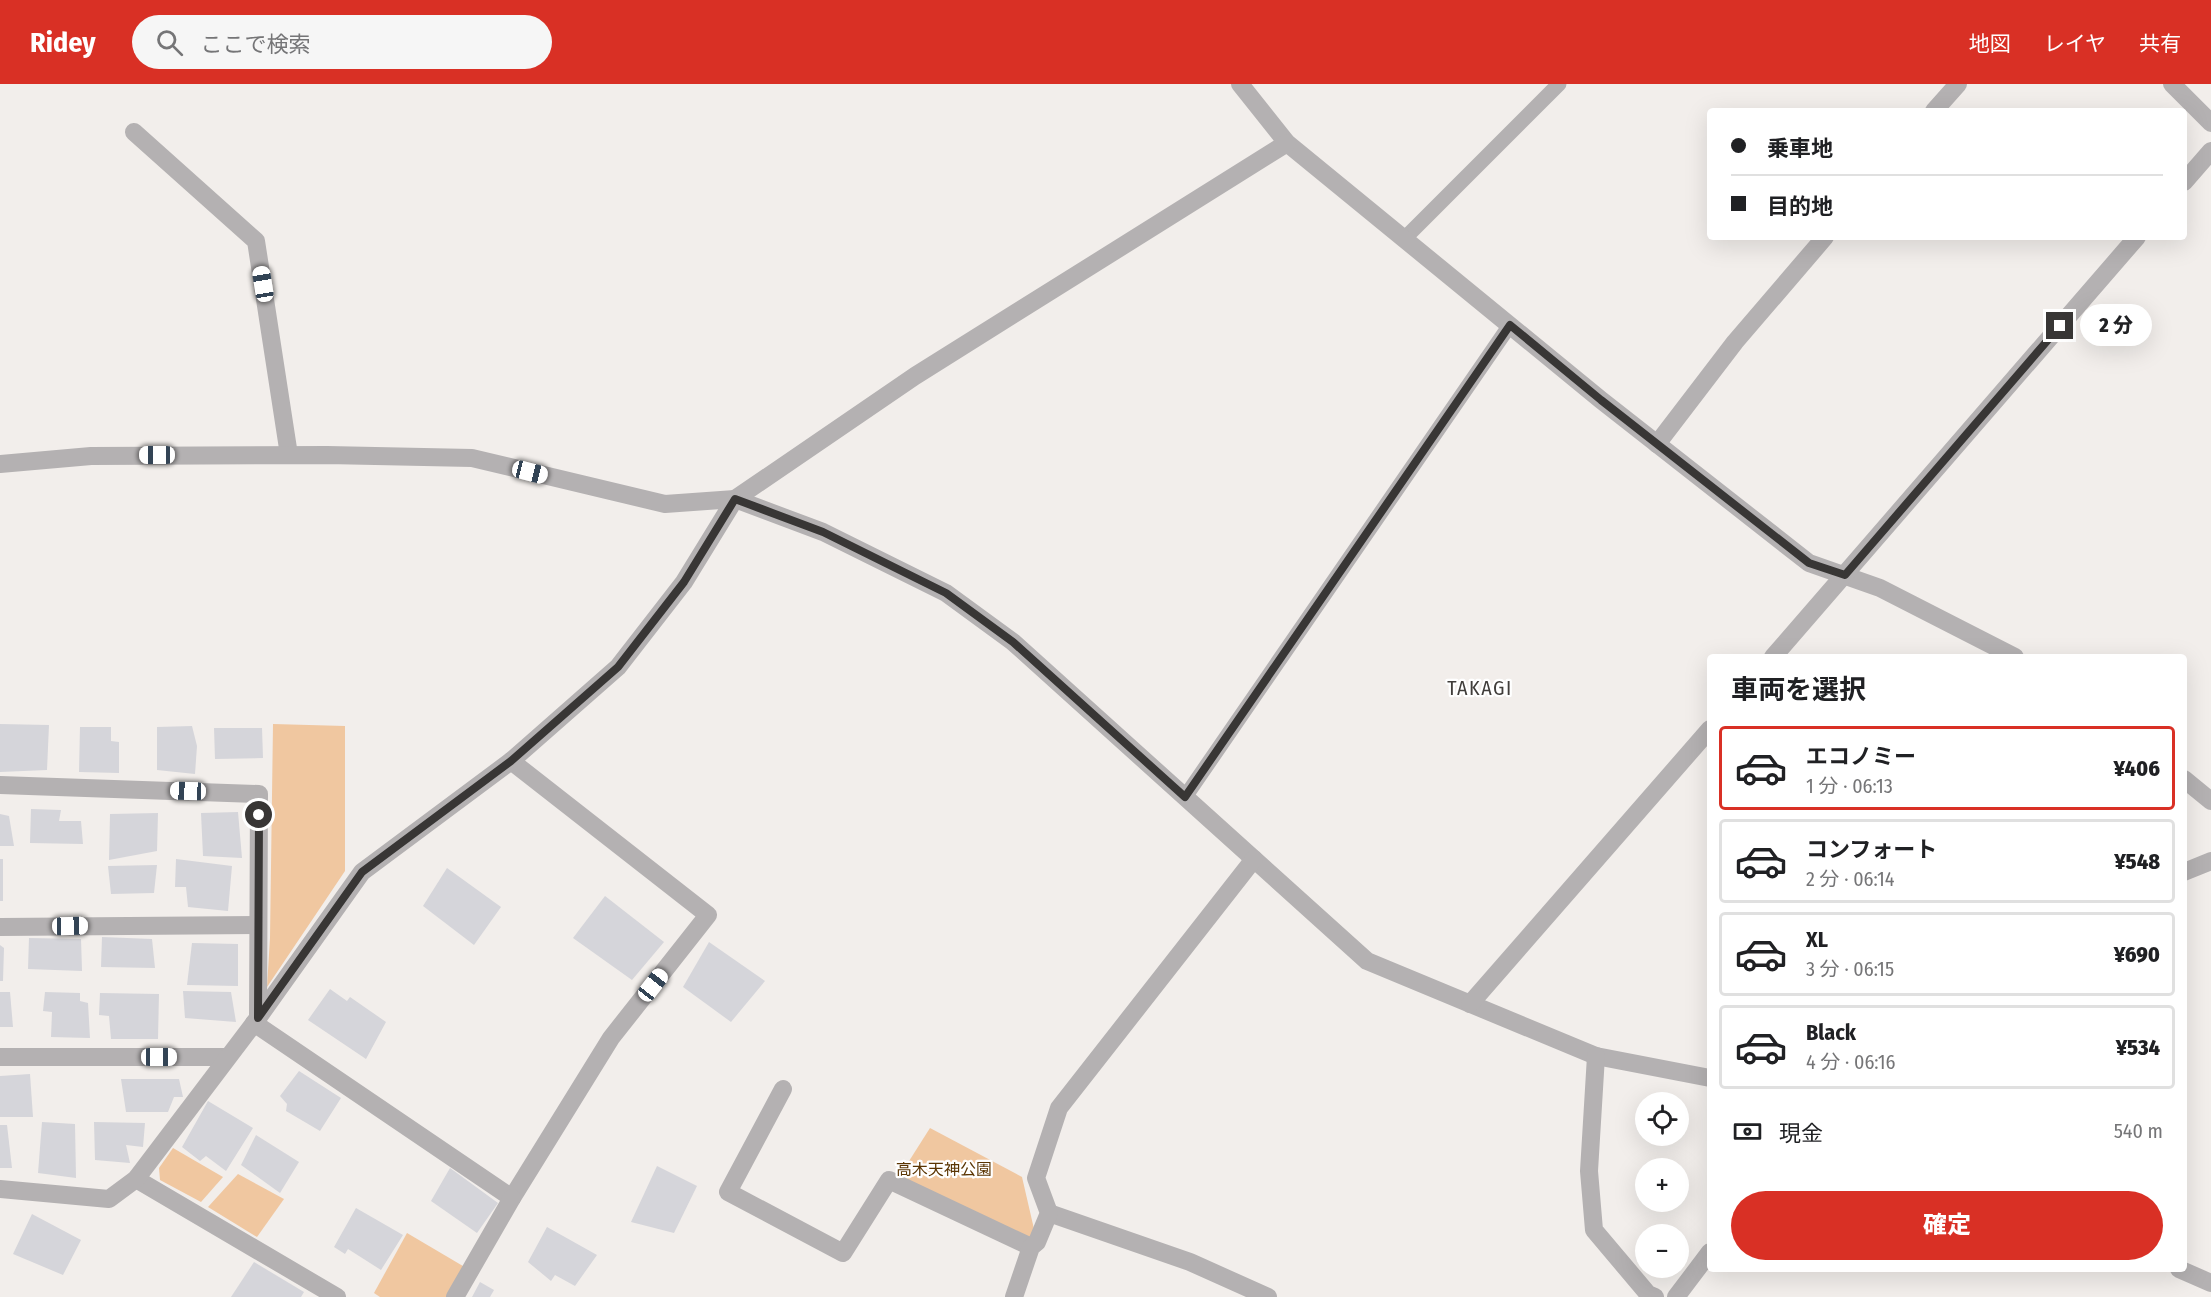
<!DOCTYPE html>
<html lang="ja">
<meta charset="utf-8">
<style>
:root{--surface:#fff;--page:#f6f6f6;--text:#202124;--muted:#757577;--line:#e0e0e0;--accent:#d93025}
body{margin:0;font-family:"Fira Sans Condensed","Noto Sans JP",sans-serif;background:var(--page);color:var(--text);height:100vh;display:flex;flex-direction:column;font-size:22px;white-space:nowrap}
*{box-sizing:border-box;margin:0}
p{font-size:20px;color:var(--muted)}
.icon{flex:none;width:33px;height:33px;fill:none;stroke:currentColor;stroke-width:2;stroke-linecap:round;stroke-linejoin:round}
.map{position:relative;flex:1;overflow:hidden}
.details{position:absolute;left:1707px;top:570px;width:480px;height:618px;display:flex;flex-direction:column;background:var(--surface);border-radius:6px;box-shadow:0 6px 24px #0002}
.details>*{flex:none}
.top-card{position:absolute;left:1707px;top:24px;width:480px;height:132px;border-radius:6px;box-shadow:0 6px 24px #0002;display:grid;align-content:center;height:132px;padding:0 24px;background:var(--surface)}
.controls{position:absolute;left:1635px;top:1008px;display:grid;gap:12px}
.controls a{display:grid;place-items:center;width:54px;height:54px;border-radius:50%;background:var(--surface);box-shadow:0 6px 24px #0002;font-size:30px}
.end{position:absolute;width:27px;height:27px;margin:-14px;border:8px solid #383635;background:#fff;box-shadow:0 0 0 3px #fff}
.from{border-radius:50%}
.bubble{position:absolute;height:42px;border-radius:21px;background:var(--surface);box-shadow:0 6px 24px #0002;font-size:20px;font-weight:800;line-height:42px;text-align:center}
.car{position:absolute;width:18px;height:36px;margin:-18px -9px;border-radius:8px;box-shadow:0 0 4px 2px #0007;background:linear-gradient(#fff 24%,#345 0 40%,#fff 0 76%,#345 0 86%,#fff 0)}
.top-card b{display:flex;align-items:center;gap:21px;height:57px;font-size:22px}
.top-card b+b{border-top:2px solid var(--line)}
.top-card i{width:15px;height:15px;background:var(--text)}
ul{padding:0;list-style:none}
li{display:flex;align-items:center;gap:18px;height:84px;margin:0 12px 9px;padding:0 12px;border:3px solid var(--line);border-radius:6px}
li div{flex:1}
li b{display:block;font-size:22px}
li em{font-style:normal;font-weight:800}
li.selected{border-color:var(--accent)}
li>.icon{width:54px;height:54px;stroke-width:1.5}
h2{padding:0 24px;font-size:27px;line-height:72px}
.pay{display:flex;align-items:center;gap:15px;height:66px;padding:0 24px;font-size:22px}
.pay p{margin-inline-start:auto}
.button{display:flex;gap:12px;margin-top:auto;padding:12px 24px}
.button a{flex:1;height:69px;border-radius:36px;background:var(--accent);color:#fff;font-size:24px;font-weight:800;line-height:69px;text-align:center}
header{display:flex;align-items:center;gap:36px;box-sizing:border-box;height:84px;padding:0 30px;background:var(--accent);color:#fff}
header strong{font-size:28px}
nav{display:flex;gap:33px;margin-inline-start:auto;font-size:21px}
.search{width:420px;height:54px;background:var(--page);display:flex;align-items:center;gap:15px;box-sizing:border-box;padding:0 21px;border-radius:33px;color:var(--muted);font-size:22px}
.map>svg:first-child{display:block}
</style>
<header>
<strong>Ridey</strong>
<div class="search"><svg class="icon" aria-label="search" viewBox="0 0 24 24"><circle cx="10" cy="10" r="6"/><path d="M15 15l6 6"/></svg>ここで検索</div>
<nav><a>地図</a><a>レイヤ</a><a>共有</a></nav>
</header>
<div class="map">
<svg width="2211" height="1213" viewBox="0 0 2211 1213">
<rect width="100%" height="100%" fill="#f2eeeb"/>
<g fill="#f0c7a0">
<path d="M273,640l72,2v145l-78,116 3,-49z"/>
<path d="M930,1044l92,49 15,65 -140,-62z"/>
<path d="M173,1064l50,29 -22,25 -41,-22 -1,-12z"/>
<path d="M238,1090l46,25 -27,38 -49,-30z"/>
<path d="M407,1149l61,36 -19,28h-69l-6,-4z"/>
</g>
<g fill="#d5d5da">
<path d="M0,640l49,1 -2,45 -47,2z"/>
<path d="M192,642l5,20 -2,28 -38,-4v-43z"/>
<path d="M80,643h31v14l8,1v31l-40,-1z"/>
<path d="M214,644h48l1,30 -48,1z"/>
<path d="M31,725l30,1 -2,11h22l2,23 -53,-1z"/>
<path d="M238,728l4,46 -39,-2 -2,-43z"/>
<path d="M158,729l-1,38 -48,9 1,-46z"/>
<path d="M0,730l9,2 5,30h-14z"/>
<rect x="0" y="775" width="3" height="42"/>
<path d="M176,775l56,7 -4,45 -40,-4 -2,-20h-11z"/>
<path d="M157,781l-3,28 -43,1 -3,-28z"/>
<path d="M447,784l54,39 -27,38 -51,-39z"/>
<path d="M605,812l59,46 -32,38 -59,-42z"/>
<path d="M102,853l50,2 3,29 -54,-1z"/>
<path d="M29,854l52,1 1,32 -54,-2z"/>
<path d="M709,858l56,39 -34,41 -48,-35z"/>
<path d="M192,859l46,1v42l-51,-1z"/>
<path d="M0,861l4,3 -1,33h-3z"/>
<path d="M330,905l17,12 3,-4 36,25 -20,37 -58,-39z"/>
<path d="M183,907l48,1 5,30 -51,-4z"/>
<path d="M0,908h10l3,35h-13z"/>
<path d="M45,908l35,1v8l8,2 2,35 -39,-1 1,-25 -9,-1z"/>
<path d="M100,909l59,1 -1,45h-47l-2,-23 -10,-1z"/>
<path d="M299,987l42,27 -21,33 -34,-20 1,-7 -7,-8z"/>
<path d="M30,990l3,43h-33v-41z"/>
<path d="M121,995h58l4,18h-9l-6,15h-42z"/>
<path d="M208,1017l45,27 -27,43 -20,-15 -6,5 -18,-14z"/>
<path d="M42,1038l33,2 1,54 -38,-5z"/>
<path d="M94,1038l51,1 -2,24 -17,-2 4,18 -35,-3z"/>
<path d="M0,1041h7l5,43h-12z"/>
<path d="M256,1051l43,27 -19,31 -39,-28z"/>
<path d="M657,1082l40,20 -23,47 -43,-11z"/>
<path d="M450,1084l48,35 -21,30 -46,-32z"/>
<path d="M356,1124l47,27 -22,35 -33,-21 -3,5 -11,-7z"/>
<path d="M32,1130l49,26 -18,35 -50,-21z"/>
<path d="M547,1143l50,28 -22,31 -20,-11 -4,6 -23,-19z"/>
<path d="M254,1178l50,30 -3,5h-70z"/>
<path d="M480,1198l14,8 -4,7h-18z"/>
</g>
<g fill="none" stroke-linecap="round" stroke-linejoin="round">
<g stroke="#b4b1b2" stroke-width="15">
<path d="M1405,154l154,-154"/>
<path d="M1185,713l325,-472"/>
</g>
<g stroke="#b4b1b2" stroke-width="18">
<path d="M1240,0l47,59 314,257 208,163 71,25 135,69"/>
<path d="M2172,0l39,39"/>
<path d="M1934,27l24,-27"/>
<path d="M134,48l122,109 33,214"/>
<path d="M2184,98l27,-31"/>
<path d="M1657,360l78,-102 90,-105"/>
<path d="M0,380l91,-8 236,-1 145,3 193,46 70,-5 88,33 123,61 67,49 354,319 229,95 114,22"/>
<path d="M1773,573l364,-420"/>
<path d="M2184,695l27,22"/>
<path d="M0,701l259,9 -1,224"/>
<path d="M2184,788l27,-11"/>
<path d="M0,843l258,-2"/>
<path d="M1470,920l240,-275"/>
<path d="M254,939l258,175 99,-160 97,-123 -197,-154"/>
<path d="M1596,972l-7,115 5,59 54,64 7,3"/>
<path d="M0,973h227"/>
<path d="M783,1005l-55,103 115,61 46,-73 142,67"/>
<path d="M136,1095l201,118"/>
<path d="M0,1105l109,10 27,-20 122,-161 104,-146 149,-111 107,-94 66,-85 51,-83 180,-123 372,-233"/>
<path d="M1049,1129l141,49 78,35"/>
<path d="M2179,1185l32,14"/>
<path d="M455,1213l57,-99"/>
<path d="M1014,1213l17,-50 6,-5 12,-29 -13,-35 23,-70 195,-249"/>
<path d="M1676,1213l34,-45"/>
</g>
</g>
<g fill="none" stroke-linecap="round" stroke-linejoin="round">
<path stroke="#383635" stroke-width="8" d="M259,731l-1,203 104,-146 149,-111 107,-94 66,-85 51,-83 88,33 123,61 67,49 172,155 325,-472 91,75 208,163 36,12 215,-249"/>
</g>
<g text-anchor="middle" stroke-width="4.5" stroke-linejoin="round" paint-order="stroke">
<g font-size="16" fill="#5b3503" stroke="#fff">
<text x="944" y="1091">高木天神公園</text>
</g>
<g font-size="20" letter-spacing="1.5" fill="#403d3a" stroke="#fff">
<text x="1480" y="611">TAKAGI</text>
</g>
</g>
</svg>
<div class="controls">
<a><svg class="icon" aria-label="locate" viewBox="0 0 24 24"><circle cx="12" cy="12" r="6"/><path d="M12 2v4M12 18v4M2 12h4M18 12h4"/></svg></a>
<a>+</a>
<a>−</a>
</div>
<i class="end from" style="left:259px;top:731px"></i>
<i class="end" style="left:2060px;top:242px"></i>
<div class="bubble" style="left:2080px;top:220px;width:72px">2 分</div>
<i class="car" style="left:263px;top:200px;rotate:351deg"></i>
<i class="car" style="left:157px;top:371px;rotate:270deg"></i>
<i class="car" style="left:530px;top:388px;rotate:104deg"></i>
<i class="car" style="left:188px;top:707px;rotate:272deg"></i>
<i class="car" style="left:70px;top:842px;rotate:89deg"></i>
<i class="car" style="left:653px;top:901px;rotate:38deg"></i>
<i class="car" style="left:159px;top:973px;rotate:90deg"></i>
<div class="top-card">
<b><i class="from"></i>乗車地</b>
<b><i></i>目的地</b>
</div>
<section class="details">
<h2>車両を選択</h2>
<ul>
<li class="selected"><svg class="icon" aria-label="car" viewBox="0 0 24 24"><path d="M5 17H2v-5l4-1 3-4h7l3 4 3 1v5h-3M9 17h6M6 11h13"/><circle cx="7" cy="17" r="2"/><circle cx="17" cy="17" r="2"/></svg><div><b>エコノミー</b><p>1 分 · 06:13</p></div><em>¥406</em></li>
<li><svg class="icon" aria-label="car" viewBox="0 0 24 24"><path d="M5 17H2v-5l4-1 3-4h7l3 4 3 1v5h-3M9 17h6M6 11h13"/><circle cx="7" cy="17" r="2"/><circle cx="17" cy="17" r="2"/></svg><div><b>コンフォート</b><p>2 分 · 06:14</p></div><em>¥548</em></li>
<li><svg class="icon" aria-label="car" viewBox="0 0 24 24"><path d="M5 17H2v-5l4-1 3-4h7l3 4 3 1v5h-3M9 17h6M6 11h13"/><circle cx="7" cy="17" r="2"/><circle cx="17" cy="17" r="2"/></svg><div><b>XL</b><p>3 分 · 06:15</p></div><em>¥690</em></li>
<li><svg class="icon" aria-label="car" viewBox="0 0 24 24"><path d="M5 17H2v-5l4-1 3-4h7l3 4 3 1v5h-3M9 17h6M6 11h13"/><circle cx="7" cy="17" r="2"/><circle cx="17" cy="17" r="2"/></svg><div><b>Black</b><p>4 分 · 06:16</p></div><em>¥534</em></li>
</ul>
<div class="pay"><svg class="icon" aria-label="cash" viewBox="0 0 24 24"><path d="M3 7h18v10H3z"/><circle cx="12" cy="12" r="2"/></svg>現金<p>540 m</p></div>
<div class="button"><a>確定</a></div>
</section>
</div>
